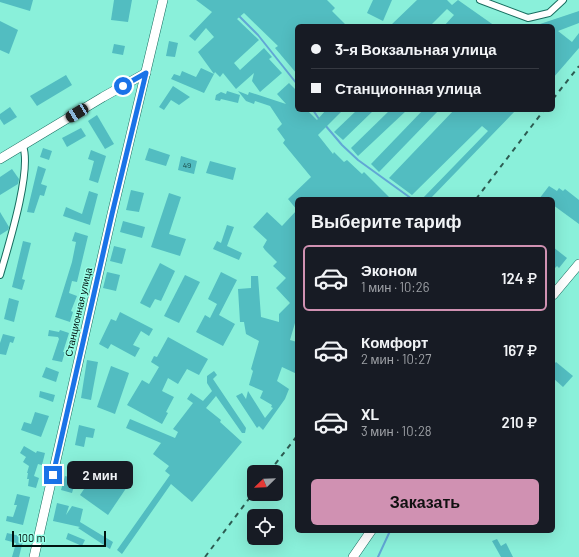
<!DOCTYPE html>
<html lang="ru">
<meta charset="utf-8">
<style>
:root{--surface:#171b24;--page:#242831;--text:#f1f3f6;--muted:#9ea1a6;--line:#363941;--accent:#d091b2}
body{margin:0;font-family:Barlow,sans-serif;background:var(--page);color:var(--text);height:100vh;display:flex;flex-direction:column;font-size:15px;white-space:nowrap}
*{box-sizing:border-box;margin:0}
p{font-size:13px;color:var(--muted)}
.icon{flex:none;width:22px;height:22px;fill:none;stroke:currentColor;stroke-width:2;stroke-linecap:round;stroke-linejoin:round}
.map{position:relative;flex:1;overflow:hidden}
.sheet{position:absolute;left:295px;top:197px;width:260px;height:336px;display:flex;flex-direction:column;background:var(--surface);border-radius:6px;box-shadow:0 4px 16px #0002}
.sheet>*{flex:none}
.hud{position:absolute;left:295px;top:24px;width:260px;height:88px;border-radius:6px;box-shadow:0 4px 16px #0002;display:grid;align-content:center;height:88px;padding:0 16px;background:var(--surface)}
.needle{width:26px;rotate:247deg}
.fabs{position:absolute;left:247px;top:465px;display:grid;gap:8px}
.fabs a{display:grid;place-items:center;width:36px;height:36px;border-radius:6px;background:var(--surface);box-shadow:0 4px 16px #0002;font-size:20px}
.scale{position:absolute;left:12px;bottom:10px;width:94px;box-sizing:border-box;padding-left:4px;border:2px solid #00130f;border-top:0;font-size:11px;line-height:14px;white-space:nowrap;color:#00130f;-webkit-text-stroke:3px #97fee7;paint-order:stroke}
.end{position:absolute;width:18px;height:18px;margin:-9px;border:5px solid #1a73e8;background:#fff;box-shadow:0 0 0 2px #fff}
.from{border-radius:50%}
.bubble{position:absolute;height:28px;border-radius:6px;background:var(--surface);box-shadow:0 4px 16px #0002;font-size:13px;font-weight:600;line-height:28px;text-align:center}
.car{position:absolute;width:12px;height:24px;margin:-12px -6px;border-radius:5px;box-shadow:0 0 3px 1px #0007;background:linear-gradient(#222 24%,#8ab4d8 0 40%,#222 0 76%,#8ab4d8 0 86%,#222 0)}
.hud b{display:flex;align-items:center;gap:14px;height:38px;font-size:15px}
.hud b+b{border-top:1px solid var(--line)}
.hud i{width:10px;height:10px;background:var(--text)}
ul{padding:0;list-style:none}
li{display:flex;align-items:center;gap:12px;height:66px;margin:0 8px 6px;padding:0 8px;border:2px solid transparent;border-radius:6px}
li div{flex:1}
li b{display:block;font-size:15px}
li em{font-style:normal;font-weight:600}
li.current{border-color:var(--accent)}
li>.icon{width:36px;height:36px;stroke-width:1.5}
h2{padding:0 16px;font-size:18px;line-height:48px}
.primary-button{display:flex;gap:8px;margin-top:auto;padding:8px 16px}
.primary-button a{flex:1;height:46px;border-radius:6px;background:var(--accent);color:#111;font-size:16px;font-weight:600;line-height:46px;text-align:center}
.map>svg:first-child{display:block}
</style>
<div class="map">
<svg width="579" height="557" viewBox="0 0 579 557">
<rect width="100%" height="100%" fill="#8af0da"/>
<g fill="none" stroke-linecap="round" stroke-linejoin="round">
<g stroke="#61a7d5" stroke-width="2">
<path d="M239,16l19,19 39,49"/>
<path d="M313,110l6,9"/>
<path d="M325,125l17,20 16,15 54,39"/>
<path d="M378,557l12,-26"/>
</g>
</g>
<g fill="#52bdc1">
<path d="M0,0h33l-3,11 -30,-9z"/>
<path d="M114,0h18l-4,22 -17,-2z"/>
<path d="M196,0h131l8,8 -3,3 15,15h-50v48l-22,-26 3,-2 -34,-33 -7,6 22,21 -25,23 6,7 24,-22 8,9 -3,2 13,14 -22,19 -8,-11 2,-8 -18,16 -13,-16 -3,4 -5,-5 -1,2 -16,-22 16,-15 -8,-9 -11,13 -6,-5 23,-24z"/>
<path d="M373,0h19l-9,21 -16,-8z"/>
<path d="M417,0h30l5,5 6,-5 37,26h-51l10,-11 -7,-6 -17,17h-40z"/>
<path d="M579,11v12l-21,8 14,11 7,-9v15l-26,30v-52l-16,-1z"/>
<path d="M0,21l18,9 -9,24 -9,-4z"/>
<path d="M169,41l9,2 -3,14 -9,-1z"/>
<path d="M114,44l11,2 -2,9 -11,-2z"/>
<path d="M201,68l13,6 -10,19 -33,-14 3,-5 6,2 2,-5 14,6z"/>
<path d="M66,75l6,10 -35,21 -7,-10z"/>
<path d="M289,83l8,8v19h10l10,10 9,-10h17l-25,25 15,19 1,-2 10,10 3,-2 15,14 2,-2 27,27h-94v11l-9,-11 23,-22 -28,-34 2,-3 -8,-11 5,-5 -12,-18 -15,-5 -1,3 -8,-3 -8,-10 10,4 1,-3 37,12 -9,-10z"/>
<path d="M173,86l17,11 -11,8 -8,-5 -7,10 -5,-3z"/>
<path d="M227,91l13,4 -2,8 -17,-4 -1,2 -5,-1 1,-5 5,-3 5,2z"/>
<path d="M10,107l7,10 -13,8 -4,-6v-5z"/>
<path d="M357,110h17l-31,30 -9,-8z"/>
<path d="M390,110h17l-49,46 -7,-8z"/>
<path d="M423,110h16l-60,62 -8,-8z"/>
<path d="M454,110h62l-86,89h-8l66,-68 -6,-5 -70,69 -23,-17z"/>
<path d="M97,115l17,29 -9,5 -17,-28z"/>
<path d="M81,128l5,8 -19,11 -5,-9z"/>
<path d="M43,148l9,3 -3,9 -9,-3z"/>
<path d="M149,148l21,7 -4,11 -21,-6z"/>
<path d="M91,150l15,6 -8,27 -9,-3 5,-19 -6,-2z"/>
<path d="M181,156l16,5 -3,13 -16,-4z"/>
<path d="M210,161l26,7 -3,12 -27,-7z"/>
<path d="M38,166l8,3 -5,15 6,2 -3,10 -4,-1 -6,18 -7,-1z"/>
<path d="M12,169l7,10 -1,5 -18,11v-18z"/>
<path d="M549,186l8,5 2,-3 4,3 2,-2 14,11v24l-26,-19v-6h-14z"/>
<path d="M131,190l13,3 -5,19 -13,-2z"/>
<path d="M89,191l9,3 -8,31 -27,-9 3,-9 16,7z"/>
<path d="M169,193l12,4 -12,37 17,5 -6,17 -29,-9z"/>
<path d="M297,210v115l-2,-2 -5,17 7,2v32l-15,-7 -5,14 12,8 -4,10 -22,31 -4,-4 -2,2 -21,-32 6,-3 4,6 2,-8 17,27 8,-10 -2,-1 1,-2 -12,-7 3,-7 -14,-6 4,-14 -2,-2 8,-28 -13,-7 -2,-12h-4l-2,-33 13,-1v-12h7l3,41 18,5v-8l11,-11 -14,-15 10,-10 -13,-12 4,-4 -12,-12 -2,-3 4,-7 -14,-13 14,-15 15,14z"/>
<path d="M0,212l9,15 -1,3 -8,5z"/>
<path d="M123,221l22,6 -3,11 -22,-6z"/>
<path d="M227,225l7,2 -7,19 15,7 -3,7 -26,-11 4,-8 4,2z"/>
<path d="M75,232l13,4 -11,46 -5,-1 -3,12 8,3 -6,15 2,1 -3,10 -15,-5 17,-55 4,-20 -4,-1z"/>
<path d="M23,241l8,2 -9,36 3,1 -3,10 -10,-3z"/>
<path d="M114,246l12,3 -4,15 -12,-3z"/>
<path d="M553,247l14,11 -8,10 -2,-2 -4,4z"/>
<path d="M160,263l15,8 -14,30 -6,-2 -5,9 -10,-5z"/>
<path d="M107,272l13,3 -4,16 -13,-3z"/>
<path d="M221,272l16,8 -18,35 16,9 -12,22 -27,-14 9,-17 5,3 7,-14 -9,-5z"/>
<path d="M185,275l15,7 -21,41 -15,-7z"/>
<path d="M9,298l10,3 -5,21 -10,-3z"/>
<path d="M120,312l33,17 -4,7 -8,-5 -8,14 7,3 -5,9 -24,-13 -3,5 -9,-5 12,-25 5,2z"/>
<path d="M49,330l10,2 1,-2 9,3 -6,19h2l-3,10 -10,-2 7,-21 -1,-2 -10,-1z"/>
<path d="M3,334l12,3 -2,6 -3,-1 -4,13 -6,-1v-11z"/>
<path d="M168,337l40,22 -9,16 -12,-6 -9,15 -10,-6 -6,13 12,6 -8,15 2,1 -6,11 -35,-19 15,-25 7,4 10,-17 -8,-5 3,-6 3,1z"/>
<path d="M87,360l11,2 -7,38 -10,-2z"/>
<path d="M556,362l17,14 -10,11 -10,-9v-13z"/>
<path d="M111,366l18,7 -14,41 -18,-7z"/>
<path d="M46,367l13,5 -3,10 -14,-5z"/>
<path d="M214,371l3,4 -4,4 33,49 -1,5h-3l-26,-37 -10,12 15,12 -1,2 22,20 -50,60 -21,-18 -49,70 -5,-4 53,-75 -5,-4 4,-5 -16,-12 8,-11 -35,-15 4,-9 45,19 3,-6 -5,-3 20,-26 -6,-4 4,-6 12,8 9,-10 -5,-8v-7z"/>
<path d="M40,391l15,4 -2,7 -14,-5z"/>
<path d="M35,412l14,4 -8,21 -20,-7 3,-8 7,2z"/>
<path d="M79,425l16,4 -2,9 -7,-1 -2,10 -9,-2z"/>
<path d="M24,446l12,7 1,-2 8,2 -3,12 -4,-1 -4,12 5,2 -3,10 -8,-2 1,-7h-2l1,-6h-1l2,-7 -6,-4 3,-5 -6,-4z"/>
<path d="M101,464l28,20 -21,31 -28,-20z"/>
<path d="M65,476l11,3 -4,14 -11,-3z"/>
<path d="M17,494l13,3 -7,28 -17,-4 1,-5 6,1 4,-12h-3z"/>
<path d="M57,503l12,3 -3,9 6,-9 11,3 -3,13 33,20 -3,7 -32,-21 2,-1 -27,-6z"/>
<path d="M7,533l17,4 -5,20h-7l4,-14 -11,-3z"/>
<path d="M68,533l17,7 -3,6 -16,-7z"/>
<path d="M497,539l4,7 5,-3 7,14h-12l-9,-16z"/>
</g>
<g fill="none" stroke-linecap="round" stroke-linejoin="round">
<g stroke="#176d5f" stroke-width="8">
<g id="street">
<path d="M480,0l48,18 21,-5 14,-13"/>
<path d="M0,275c8,-28 32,-104 23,-129"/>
</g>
</g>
<g stroke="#176d5f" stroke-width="10">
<g id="secondary">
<path d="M0,159l103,-62 43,-24"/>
<path d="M553,295l26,-31"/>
<path d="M34,557l78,-343 51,-214"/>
<path d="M353,557l18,-26"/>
</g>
</g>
<use href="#street" stroke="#fff" stroke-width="6"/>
<use href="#secondary" stroke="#fff" stroke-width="9"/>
<g stroke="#2d5c52" stroke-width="2" stroke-dasharray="5 5" stroke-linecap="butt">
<path d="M553,99l26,-33"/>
<path d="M476,199l68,-89"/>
<path d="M269,472l28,-36"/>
<path d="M205,557l49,-65"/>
</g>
</g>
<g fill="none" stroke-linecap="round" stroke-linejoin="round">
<path stroke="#1a73e8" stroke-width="5" d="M53,475l59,-261 34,-141 -23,13"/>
</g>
<g text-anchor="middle" stroke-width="3" stroke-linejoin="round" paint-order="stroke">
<g font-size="8" fill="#143e3c">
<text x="187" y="168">49</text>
</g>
<g font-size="10" fill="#00130f" stroke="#97fee7">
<text transform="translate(78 312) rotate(-77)" y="4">Станционная улица</text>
</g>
</g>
</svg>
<div class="fabs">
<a><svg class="needle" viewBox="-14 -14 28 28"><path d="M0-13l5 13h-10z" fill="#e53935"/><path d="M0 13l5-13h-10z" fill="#9ea1a6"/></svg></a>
<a><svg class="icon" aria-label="locate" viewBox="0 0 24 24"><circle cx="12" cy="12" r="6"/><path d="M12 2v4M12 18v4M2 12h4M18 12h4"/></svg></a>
</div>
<div class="scale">100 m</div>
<i class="end from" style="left:123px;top:86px"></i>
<i class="end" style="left:53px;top:475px"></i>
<div class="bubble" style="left:67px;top:461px;width:66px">2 мин</div>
<i class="car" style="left:77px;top:113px;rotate:239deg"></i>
<div class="hud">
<b><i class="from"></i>3-я Вокзальная улица</b>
<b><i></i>Станционная улица</b>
</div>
<section class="sheet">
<h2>Выберите тариф</h2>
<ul>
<li class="current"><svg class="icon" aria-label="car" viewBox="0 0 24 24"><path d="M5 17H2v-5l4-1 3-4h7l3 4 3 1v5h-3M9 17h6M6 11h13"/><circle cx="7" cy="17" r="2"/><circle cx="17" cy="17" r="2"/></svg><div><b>Эконом</b><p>1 мин · 10:26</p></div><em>124 ₽</em></li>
<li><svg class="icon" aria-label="car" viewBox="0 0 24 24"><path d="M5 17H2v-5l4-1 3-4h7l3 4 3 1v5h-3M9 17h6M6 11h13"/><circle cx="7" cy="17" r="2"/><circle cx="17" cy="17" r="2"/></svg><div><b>Комфорт</b><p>2 мин · 10:27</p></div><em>167 ₽</em></li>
<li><svg class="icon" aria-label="car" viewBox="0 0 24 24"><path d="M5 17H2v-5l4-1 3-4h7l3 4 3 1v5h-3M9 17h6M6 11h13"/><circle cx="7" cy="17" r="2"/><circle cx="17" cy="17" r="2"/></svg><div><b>XL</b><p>3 мин · 10:28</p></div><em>210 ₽</em></li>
</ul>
<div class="primary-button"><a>Заказать</a></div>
</section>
</div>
